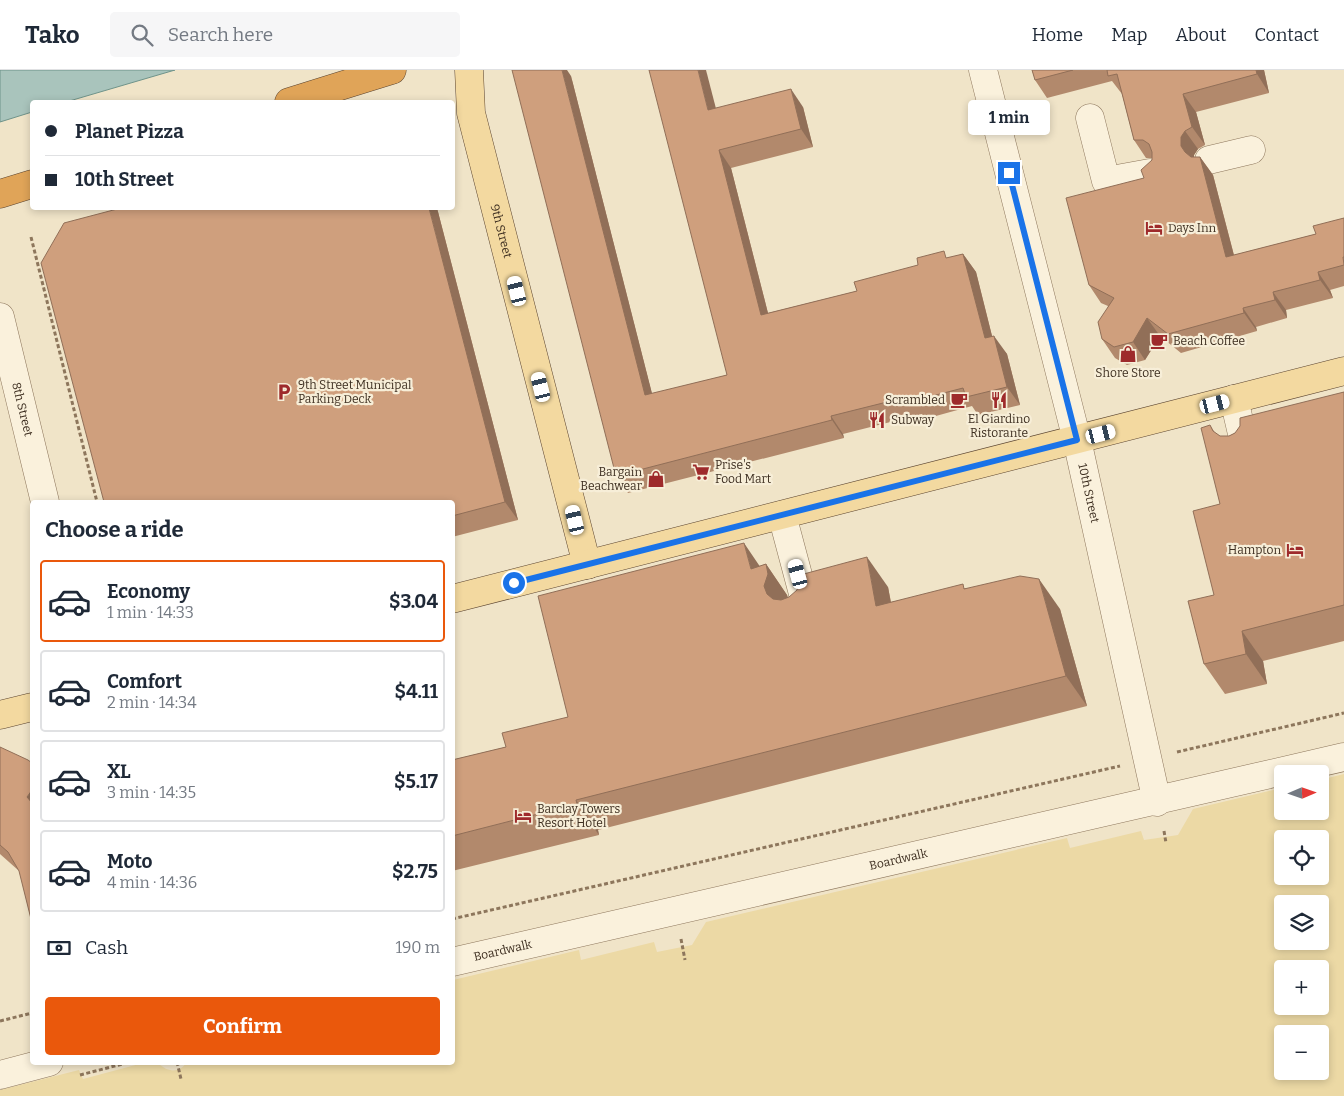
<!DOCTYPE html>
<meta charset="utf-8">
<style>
:root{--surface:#fff;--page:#f6f6f7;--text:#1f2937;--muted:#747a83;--line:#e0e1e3;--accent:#ea580c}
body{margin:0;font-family:Bitter,serif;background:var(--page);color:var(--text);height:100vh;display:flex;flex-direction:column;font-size:19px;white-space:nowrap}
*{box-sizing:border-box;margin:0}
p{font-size:16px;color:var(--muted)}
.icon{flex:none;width:28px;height:28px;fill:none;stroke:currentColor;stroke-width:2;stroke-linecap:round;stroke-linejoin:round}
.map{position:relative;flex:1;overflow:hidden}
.drawer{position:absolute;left:30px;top:430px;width:425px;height:565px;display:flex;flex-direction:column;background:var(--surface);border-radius:5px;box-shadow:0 2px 8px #0003}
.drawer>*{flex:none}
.top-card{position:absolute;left:30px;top:30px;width:425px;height:110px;border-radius:5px;box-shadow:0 2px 8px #0003;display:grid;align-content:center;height:110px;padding:0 15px;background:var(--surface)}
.needle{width:32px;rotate:88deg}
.tools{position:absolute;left:1274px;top:695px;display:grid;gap:10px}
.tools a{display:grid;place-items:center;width:55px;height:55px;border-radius:5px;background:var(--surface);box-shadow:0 2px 8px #0003;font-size:25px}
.end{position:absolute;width:22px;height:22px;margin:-11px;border:6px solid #1a73e8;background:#fff;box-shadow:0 0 0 2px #fff}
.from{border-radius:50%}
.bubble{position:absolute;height:35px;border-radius:5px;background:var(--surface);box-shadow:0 2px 8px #0003;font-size:16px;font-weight:700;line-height:35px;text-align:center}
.car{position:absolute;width:15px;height:30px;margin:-15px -8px;border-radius:6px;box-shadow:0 0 4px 1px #0007;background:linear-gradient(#fff 24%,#345 0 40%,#fff 0 76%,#345 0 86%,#fff 0)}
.top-card b{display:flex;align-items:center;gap:18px;height:48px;font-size:19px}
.top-card b+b{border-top:1px solid var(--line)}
.top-card i{width:12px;height:12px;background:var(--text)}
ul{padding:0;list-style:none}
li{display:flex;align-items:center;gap:15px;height:82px;margin:0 10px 8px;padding:0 5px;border:2px solid var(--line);border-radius:5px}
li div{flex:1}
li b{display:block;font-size:19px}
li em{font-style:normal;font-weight:700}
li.on{border-color:var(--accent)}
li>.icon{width:45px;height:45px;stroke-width:1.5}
h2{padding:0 15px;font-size:22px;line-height:60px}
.pay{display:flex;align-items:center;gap:12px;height:55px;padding:0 15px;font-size:19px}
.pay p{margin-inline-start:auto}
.button{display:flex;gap:10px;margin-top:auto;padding:10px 15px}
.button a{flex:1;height:58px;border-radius:5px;background:var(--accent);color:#fff;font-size:20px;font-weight:700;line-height:58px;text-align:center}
header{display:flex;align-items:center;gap:30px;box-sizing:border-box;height:70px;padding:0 25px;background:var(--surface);border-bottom:1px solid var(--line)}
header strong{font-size:24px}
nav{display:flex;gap:28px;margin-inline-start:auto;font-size:18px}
.search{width:350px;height:45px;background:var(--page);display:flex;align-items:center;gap:12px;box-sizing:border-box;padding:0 18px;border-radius:5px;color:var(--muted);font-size:19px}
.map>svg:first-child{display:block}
</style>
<header>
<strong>Tako</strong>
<div class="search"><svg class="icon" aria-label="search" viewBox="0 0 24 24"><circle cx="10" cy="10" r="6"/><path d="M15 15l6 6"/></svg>Search here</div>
<nav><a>Home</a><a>Map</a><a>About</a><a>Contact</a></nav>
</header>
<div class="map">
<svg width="1344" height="1026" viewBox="0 0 1344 1026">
<rect width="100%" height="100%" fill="#f0e4c8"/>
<path fill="#ecd9a5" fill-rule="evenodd" d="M1344,704v322h-1344v-6l79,-20 4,9 60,-16h15c9,9 21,11 29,-1h265l1,-82 126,-30 2,10 73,-18 3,10 35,-7 14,-23 361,-84 3,10 71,-17 3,9 34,-5 15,-26 89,-21v23h38v-31zM1282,769h38v37h-38zM1282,834h38v37h-38zM1282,899h38v37h-38zM1282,964h38v37h-38z"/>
<path fill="#a9c4bc" stroke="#6f938a" d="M0,0h175l-109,32h-34v10l-32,10z"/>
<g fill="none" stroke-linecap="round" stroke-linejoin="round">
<g stroke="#8d765c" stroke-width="29">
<g id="minor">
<path id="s1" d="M983,0l94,370 80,362"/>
<path d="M1090,48l16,63 44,-8"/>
<path d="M1209,90l42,-10"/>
<path id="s2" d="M0,247l45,185"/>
<path d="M1234,329l12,52"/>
<path d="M782,445l24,90 -3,9"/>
<path id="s3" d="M452,892l892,-205"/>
<path d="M0,1005l49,-13"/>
</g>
</g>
<g stroke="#5b4430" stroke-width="29">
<g id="major">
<path id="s4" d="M469,0l2,43 116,452"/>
<path d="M452,529l892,-228"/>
<path d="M0,645l32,-8"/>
</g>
</g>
<g stroke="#5b4430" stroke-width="29">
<g id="highway">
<path d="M289,32l103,-32"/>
<path d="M0,124l32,-10"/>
</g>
</g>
<g stroke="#8d765c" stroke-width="3" stroke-dasharray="4 2.5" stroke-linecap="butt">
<path d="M31,167l66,265"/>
<path d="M1177,682l167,-39"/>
<path d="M1164,761l2,12"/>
<path d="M452,849l668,-153"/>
<path d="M681,869l4,21"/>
<path d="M0,951l32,-8"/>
<path d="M177,992l4,17"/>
<path d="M80,1005l50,-13"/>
</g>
<use href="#minor" stroke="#faf1dc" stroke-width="28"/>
<use href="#major" stroke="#f3d9a0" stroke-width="28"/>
<use href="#highway" stroke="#e0a458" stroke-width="28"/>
</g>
<g fill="#b2896c">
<path d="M1032,0h232l5,23 -73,19 9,33 -7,4 -4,6v2h6l13,18 21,80 82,-21 28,-16v68l-14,4 3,8 -47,12 1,8 -31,9 1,4 -76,22 -21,-17 -15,24 -18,5 -12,-7 -13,-19 6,-33 -7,-3 -12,-18 55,-107 8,-18v-2h-6l-12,-18 -12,-46 -10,-13 -65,17 -12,-18z"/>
<path d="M571,6l81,318 75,-19 -11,-267 87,-1 10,40 -82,21 37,145 89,-22 91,-33 15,-4 13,18 16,64 15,18 13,51 -42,10 -6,-9 -47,13 -3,-5 -79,20 1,4 -216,55 -12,-17z"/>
<path d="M437,138l81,312 -66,17v-35z"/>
<path d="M1344,322v249l-81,20 4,23 -42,10 -21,-30 10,-69 6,-91 -10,-79 5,8 5,3h9l6,-3z"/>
<path d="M766,494l21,31 1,3 100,-11 3,15 75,-14 94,21 27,97 -489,124 1,5 -147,36v-111l54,-13 62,-30 192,-151z"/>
<path d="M0,677l18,123 -18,-16z"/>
</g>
<g fill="#916f58">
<path d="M562,0h5l4,6 86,337 -12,-18z"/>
<path d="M698,0h8l15,58 -13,-18z"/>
<path d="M1256,0h8l5,23 -12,-19z"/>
<path d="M791,19l12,18 10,40 -12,-18z"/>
<path d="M1183,24l13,18 9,33 -13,-18z"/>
<path d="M1185,61l13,18 -4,6v9l-9,-12 -4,-6v-9z"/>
<path d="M719,80l12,18 42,165 -12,-18z"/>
<path d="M1200,87l13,18 26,100 -13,-18z"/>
<path d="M429,138h8l81,312 -13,-18z"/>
<path d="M963,184l13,18 21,84 -12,-18z"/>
<path d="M1318,202l12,18 3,8 -13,-18z"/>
<path d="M1273,222l13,18 1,8 -12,-18z"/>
<path d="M1243,238l13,19 1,4 -13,-18z"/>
<path d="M1147,248l13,18 -15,24 -12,-18z"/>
<path d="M994,266l13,18 13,51 -13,-18z"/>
<path d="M831,346l12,18 1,4 -12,-18z"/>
<path d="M744,473l21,31 1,-10 21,31 3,10 -5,11 -18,-22 -16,-25z"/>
<path d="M867,487l21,30 9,50 -21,-31z"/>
<path d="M1039,509l21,30 27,97 -21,-30z"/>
<path d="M1242,561l21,30 4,23 -21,-30z"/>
<path d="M32,720v15l-5,-8z"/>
<path d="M576,730l22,30 1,5 -22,-31z"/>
</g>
<g fill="#cf9f7d" stroke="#916f58">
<path d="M512,0h50l83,325 82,-20 -78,-305h49l10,40 83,-21 10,40 -82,21 42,165 96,-24 -3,-9 64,-17 -1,-7 27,-7 2,7 17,-4 22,84 9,-2 13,51 -41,10 -3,-9 -50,13 -2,-5 -80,20 1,4 -216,56z"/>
<path d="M1032,0h41l-38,10z"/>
<path d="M1107,0h149l1,4 -74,20 9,33 -7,4 -4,6v9l4,6 6,5h9l26,100 90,-23 -3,-8 31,-8v39h-1l1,8 -26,7 2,8 -47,12 2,8 -32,8 1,5 -76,21 -21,-16 -14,24 -19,5 -12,-8 -4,-17 16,-24 -25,-13 -23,-87 78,-20 -3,-8 11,-10v-8l-3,-8 -6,-4h-9l-17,-66 -9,2z"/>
<path d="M121,138h308l76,294 -53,14v-14h-348l-63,-239 23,-40z"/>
<path d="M1344,322v213l-102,26 4,23 -42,10 -16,-63 26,-6 -21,-84 27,-7 -19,-76 9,-3 3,6 7,5h9l6,-3 5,-7v-8z"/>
<path d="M744,473l7,26 15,-5 2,10 -4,12 3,8 6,5 8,1 8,-3 8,-7 3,-15 67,-18 9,49 87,-22 1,5 56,-13 19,3 27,97 -490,124 1,4 -125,32v-76l54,-13 -4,-14 66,-16 -30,-121z"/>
<path d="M0,677l28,13 4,3v27l-5,7 5,6v120l-13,-52 -11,-19 -8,-7z"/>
</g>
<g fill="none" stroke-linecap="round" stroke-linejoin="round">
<path stroke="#1a73e8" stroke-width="6" d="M514,513l563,-143 -68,-267"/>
</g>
<defs>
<g id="hotel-bare" transform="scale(1.35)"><path d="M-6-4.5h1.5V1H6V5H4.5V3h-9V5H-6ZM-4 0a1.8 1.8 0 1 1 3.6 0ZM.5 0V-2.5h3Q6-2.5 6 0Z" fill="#9e2a2b" stroke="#f7eed8" stroke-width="2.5" paint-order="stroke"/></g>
<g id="cafe-bare" transform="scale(1.35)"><path d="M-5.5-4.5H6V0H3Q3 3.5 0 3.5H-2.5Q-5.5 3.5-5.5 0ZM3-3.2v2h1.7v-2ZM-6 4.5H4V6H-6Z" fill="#9e2a2b" stroke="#f7eed8" stroke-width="2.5" paint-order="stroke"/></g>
<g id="shop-bare" transform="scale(1.35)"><path d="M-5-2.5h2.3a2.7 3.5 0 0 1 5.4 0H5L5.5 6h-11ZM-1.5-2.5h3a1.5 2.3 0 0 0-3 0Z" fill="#9e2a2b" stroke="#f7eed8" stroke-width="2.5" paint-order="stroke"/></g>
<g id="parking-bare" transform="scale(1.35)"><path d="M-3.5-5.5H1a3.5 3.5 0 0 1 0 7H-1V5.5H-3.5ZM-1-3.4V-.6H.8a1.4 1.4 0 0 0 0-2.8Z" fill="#9e2a2b" stroke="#f7eed8" stroke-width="2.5" paint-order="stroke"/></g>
<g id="restaurant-bare" transform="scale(1.35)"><path d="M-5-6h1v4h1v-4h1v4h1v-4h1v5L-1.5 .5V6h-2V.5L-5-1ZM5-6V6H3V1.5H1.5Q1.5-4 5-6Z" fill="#9e2a2b" stroke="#f7eed8" stroke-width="2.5" paint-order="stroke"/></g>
<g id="supermarket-bare" transform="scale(1.35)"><path d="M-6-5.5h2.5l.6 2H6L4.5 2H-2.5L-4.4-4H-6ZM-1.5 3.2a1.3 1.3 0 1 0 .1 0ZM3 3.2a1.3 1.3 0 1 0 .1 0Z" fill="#9e2a2b" stroke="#f7eed8" stroke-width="2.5" paint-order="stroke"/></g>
</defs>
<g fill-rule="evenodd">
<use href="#hotel-bare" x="1154" y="158"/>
<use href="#cafe-bare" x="1159" y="271"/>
<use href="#shop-bare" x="1128" y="284"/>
<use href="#parking-bare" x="284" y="322"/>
<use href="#cafe-bare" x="959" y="330"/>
<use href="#restaurant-bare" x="999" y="330"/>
<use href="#restaurant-bare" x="877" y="350"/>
<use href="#supermarket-bare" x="701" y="402"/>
<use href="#shop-bare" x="656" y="409"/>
<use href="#hotel-bare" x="1295" y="480"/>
<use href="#hotel-bare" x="523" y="746"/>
</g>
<g text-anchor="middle" stroke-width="4.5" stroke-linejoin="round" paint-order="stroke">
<g font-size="12" fill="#3d2e20" stroke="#f7eed8" text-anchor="start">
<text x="1168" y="162">Days Inn</text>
<text x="1173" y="275">Beach Coffee</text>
<text x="1128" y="307" text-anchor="middle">Shore Store</text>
<text x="298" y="319">9th Street Municipal<tspan x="298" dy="14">Parking Deck</tspan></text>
<text x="945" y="334" text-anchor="end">Scrambled</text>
<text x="999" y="353" text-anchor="middle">El Giardino<tspan x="999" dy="14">Ristorante</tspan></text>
<text x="891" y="354">Subway</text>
<text x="715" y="399">Prise's<tspan x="715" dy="14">Food Mart</tspan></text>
<text x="642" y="406" text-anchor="end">Bargain<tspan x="642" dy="14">Beachwear</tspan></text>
<text x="1281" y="484" text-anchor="end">Hampton</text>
<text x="537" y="743">Barclay Towers<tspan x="537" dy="14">Resort Hotel</tspan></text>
</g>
<g font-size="12" fill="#3d2e20" stroke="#f7eed8">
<text dy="4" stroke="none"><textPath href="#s4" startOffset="165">9th Street</textPath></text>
<text dy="4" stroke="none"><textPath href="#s2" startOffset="95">8th Street</textPath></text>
<text dy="4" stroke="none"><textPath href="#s1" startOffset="436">10th Street</textPath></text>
<text dy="4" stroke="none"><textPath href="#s3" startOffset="458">Boardwalk</textPath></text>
<text dy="4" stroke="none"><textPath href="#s3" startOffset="52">Boardwalk</textPath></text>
</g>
</g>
</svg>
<div class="tools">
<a><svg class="needle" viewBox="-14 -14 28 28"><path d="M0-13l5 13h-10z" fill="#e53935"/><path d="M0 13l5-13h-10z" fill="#747a83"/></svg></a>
<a><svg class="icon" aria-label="locate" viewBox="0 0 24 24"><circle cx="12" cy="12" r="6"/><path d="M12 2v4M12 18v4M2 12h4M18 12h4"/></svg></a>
<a><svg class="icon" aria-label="layers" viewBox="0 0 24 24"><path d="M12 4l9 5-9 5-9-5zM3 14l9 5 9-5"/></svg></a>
<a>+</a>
<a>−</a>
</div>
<i class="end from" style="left:514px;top:513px"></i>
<i class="end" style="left:1009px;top:103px"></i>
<div class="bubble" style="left:968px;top:30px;width:82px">1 min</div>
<i class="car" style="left:517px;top:221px;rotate:346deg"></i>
<i class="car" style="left:541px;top:317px;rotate:346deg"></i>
<i class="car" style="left:1215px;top:334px;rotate:76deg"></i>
<i class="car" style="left:1101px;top:364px;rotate:76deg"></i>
<i class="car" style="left:575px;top:450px;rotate:347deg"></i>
<i class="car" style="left:798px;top:504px;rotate:345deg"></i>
<div class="top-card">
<b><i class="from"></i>Planet Pizza</b>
<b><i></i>10th Street</b>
</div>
<section class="drawer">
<h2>Choose a ride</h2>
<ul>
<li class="on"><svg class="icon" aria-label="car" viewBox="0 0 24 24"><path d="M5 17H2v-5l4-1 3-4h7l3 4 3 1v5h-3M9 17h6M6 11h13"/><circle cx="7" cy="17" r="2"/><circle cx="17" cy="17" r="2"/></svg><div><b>Economy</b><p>1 min · 14:33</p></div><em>$3.04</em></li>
<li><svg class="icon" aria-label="car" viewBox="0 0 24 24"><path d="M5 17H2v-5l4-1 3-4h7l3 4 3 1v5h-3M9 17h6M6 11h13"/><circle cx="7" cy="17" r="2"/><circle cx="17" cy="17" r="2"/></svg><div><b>Comfort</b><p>2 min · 14:34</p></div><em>$4.11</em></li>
<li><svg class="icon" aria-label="car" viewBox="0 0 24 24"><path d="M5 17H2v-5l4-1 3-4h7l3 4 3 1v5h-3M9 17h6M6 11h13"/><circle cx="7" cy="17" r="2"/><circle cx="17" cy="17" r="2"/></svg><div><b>XL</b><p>3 min · 14:35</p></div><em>$5.17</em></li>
<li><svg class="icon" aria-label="car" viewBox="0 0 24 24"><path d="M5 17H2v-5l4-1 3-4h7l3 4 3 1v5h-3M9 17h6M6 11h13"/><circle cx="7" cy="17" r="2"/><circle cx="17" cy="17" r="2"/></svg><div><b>Moto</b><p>4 min · 14:36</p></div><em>$2.75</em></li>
</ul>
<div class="pay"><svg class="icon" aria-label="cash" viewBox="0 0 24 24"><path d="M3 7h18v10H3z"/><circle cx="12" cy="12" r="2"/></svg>Cash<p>190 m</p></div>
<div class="button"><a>Confirm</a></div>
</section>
</div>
